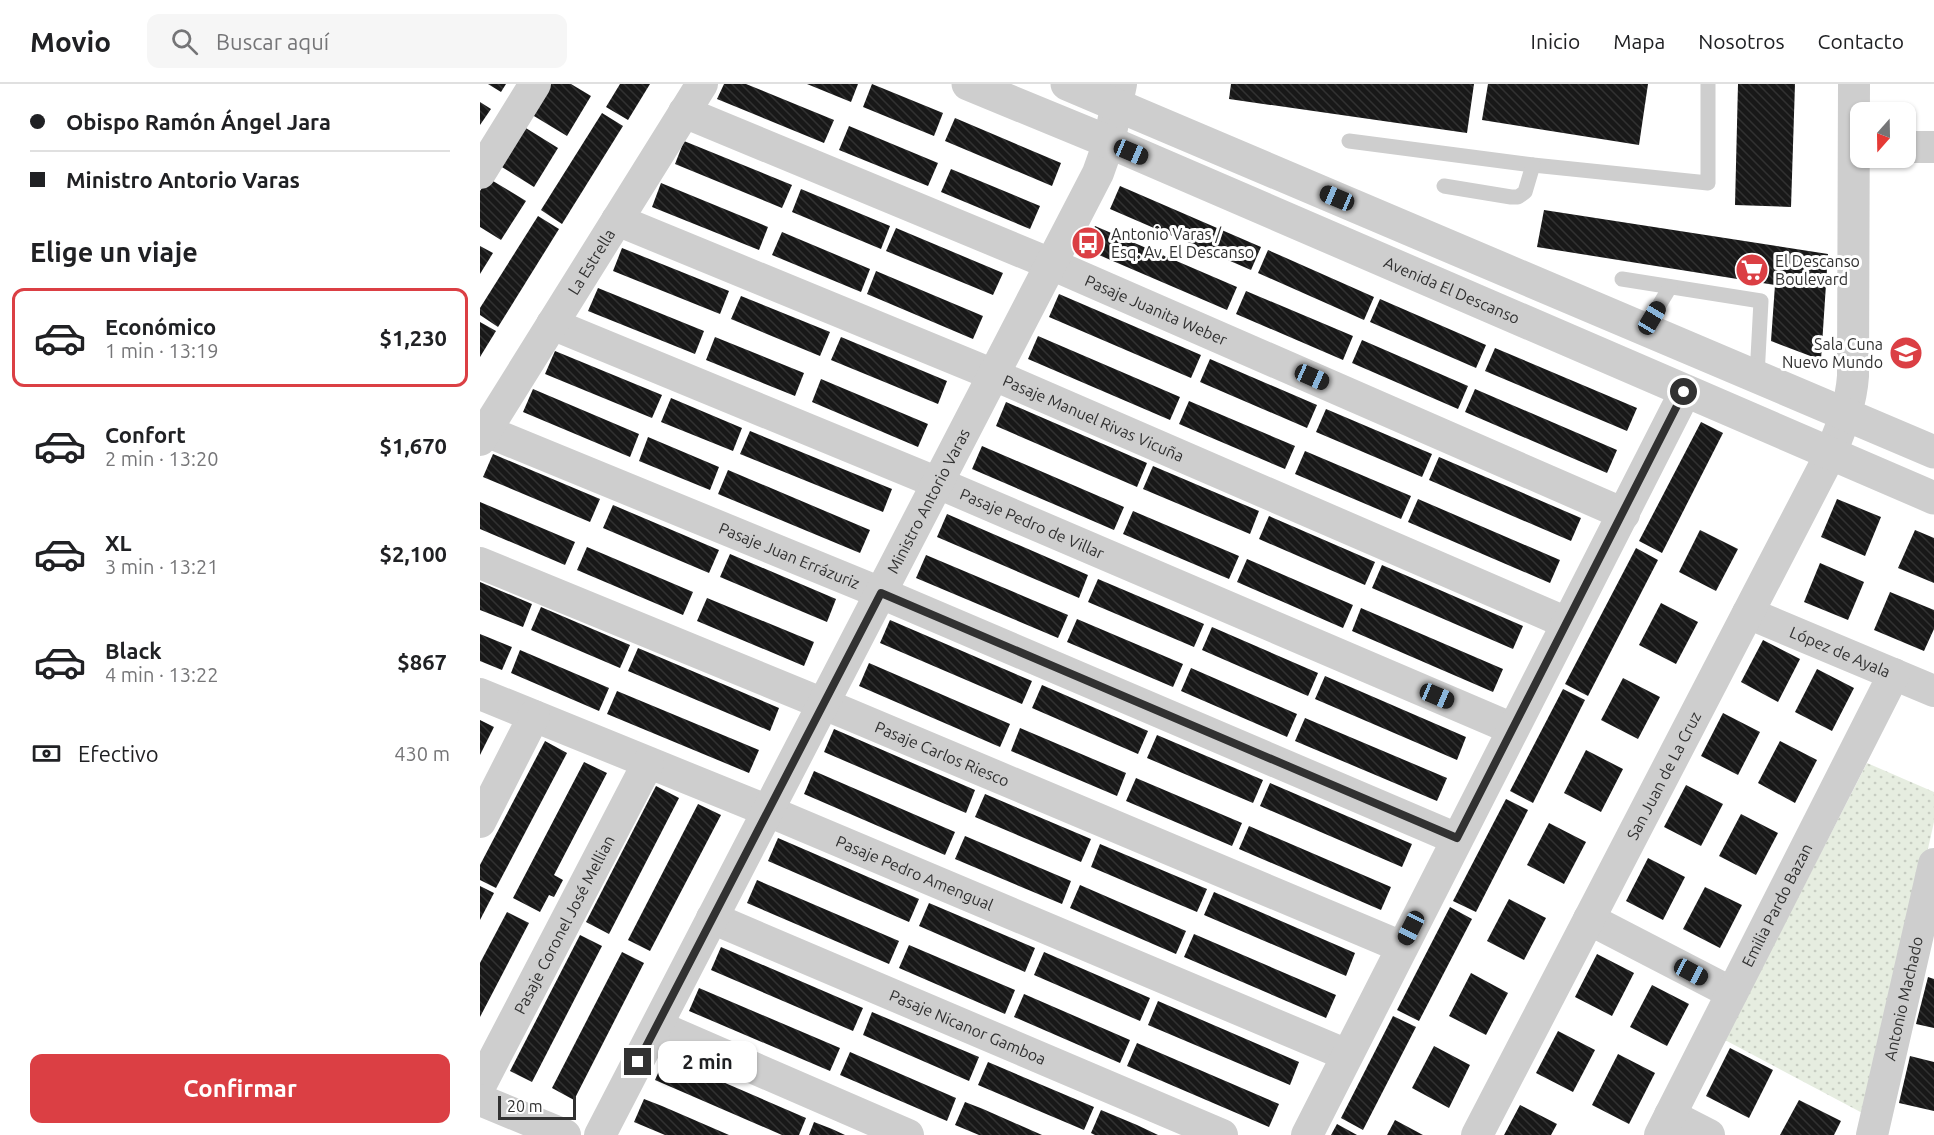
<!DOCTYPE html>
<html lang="es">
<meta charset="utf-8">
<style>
:root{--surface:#fff;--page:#f6f6f6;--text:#202124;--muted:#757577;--line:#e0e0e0;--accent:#db3f44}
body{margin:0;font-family:Ubuntu,sans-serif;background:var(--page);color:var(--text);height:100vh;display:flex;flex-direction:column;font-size:22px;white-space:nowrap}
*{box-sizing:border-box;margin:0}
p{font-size:20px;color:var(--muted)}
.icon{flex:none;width:33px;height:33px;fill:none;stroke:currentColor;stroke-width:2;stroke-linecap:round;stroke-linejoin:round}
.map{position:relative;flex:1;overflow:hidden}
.details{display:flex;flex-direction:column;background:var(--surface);width:480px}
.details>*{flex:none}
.hud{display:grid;align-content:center;height:132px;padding:0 30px;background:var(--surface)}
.needle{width:39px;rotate:200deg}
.controls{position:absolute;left:1370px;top:18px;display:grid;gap:12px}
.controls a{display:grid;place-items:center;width:66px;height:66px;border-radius:12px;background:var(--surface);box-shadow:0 2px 4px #0004;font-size:30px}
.scale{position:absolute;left:18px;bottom:15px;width:78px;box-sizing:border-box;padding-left:6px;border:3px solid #313131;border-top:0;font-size:16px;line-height:21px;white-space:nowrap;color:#313131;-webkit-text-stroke:4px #fff;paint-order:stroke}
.end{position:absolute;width:27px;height:27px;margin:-14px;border:8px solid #313131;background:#fff;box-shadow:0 0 0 3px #fff}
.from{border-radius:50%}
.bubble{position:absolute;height:42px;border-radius:12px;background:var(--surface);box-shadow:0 2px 4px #0004;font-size:20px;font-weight:700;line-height:42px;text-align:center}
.car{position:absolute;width:18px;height:36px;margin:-18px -9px;border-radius:8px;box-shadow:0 0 4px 2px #0007;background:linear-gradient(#222 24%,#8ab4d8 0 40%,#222 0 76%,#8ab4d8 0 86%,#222 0)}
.hud b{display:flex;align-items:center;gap:21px;height:57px;font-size:22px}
.hud b+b{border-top:2px solid var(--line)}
.hud i{width:15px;height:15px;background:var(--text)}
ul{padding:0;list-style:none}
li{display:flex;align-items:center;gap:18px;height:99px;margin:0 12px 9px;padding:0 18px;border:3px solid transparent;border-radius:12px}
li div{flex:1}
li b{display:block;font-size:22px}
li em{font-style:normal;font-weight:700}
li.active{border-color:var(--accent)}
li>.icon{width:54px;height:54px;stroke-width:1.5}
h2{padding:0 30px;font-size:27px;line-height:72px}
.pay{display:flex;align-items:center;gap:15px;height:66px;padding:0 30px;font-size:22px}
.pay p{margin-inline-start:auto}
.primary-button{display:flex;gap:12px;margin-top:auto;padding:12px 30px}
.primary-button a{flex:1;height:69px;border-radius:12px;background:var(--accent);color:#fff;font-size:24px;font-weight:700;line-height:69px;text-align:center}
header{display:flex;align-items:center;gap:36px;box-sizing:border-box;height:84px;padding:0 30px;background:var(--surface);border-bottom:2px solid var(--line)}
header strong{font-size:28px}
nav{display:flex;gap:33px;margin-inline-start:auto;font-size:21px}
.search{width:420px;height:54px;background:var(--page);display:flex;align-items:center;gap:15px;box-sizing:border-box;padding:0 21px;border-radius:12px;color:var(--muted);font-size:22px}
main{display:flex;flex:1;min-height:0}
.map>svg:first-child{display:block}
</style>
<header>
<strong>Movio</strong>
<div class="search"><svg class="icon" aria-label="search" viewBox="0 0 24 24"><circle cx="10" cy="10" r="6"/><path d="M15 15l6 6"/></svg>Buscar aquí</div>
<nav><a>Inicio</a><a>Mapa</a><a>Nosotros</a><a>Contacto</a></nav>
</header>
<main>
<section class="details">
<div class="hud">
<b><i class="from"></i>Obispo Ramón Ángel Jara</b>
<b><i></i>Ministro Antorio Varas</b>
</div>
<h2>Elige un viaje</h2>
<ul>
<li class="active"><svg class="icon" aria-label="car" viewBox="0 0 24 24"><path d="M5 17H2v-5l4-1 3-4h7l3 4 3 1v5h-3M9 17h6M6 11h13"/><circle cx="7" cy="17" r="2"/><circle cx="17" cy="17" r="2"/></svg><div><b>Económico</b><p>1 min · 13:19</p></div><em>$1,230</em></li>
<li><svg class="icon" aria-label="car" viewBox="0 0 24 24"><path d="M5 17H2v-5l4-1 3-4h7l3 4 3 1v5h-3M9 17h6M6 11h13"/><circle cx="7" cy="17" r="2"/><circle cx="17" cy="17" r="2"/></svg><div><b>Confort</b><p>2 min · 13:20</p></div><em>$1,670</em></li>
<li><svg class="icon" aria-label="car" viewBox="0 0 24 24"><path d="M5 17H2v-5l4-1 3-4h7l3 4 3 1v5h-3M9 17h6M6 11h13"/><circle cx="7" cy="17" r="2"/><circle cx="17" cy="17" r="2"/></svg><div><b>XL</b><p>3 min · 13:21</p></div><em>$2,100</em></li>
<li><svg class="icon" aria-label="car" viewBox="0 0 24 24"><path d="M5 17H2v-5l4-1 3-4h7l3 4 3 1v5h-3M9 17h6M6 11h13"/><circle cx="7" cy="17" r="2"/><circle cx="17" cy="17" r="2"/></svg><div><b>Black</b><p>4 min · 13:22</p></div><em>$867</em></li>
</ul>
<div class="pay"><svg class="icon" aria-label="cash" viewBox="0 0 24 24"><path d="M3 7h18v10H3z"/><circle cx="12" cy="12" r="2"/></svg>Efectivo<p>430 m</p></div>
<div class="primary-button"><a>Confirmar</a></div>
</section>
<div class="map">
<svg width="1454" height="1051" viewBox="0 0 1454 1051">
<defs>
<pattern id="grass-dots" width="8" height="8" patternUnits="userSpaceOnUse" patternTransform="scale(1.5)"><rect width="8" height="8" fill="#e6ede0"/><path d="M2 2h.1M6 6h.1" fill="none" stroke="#c6ccc1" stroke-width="1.8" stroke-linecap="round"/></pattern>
<pattern id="building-back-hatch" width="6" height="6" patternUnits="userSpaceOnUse" patternTransform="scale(1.5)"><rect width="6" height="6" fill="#181818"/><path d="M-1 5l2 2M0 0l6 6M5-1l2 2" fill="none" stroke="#313131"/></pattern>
</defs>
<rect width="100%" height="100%" fill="#fff"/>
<path fill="url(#grass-dots)" d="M1387,679l67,29v30l-66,294 -143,-76z"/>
<g fill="url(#building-back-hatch)">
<path d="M8,0h18l-5,8z"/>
<path d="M67,0h24l20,12 -24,40 -38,-23z"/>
<path d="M140,0h30l-22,36 -22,-13z"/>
<path d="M244,0h22l88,36 -10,23 -107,-44z"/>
<path d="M327,0h51l-7,18z"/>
<path d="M392,0l71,29 -9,23 -71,-29z"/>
<path d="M751,0h243l-7,49 -238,-34z"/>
<path d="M1008,0h160l-9,61 -157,-25z"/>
<path d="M1258,0h57l-4,123 -56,-2z"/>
<path d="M0,18l11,7 -11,16z"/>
<path d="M122,29l21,13 -61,98 -21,-14z"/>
<path d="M475,34l106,45 -9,23 -107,-45z"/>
<path d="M41,41l37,23 -24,39 -37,-23z"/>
<path d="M369,42l89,37 -10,23 -89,-36z"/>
<path d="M204,57l108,44 -10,23 -107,-44z"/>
<path d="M471,85l89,37 -10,23 -89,-37z"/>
<path d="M8,94l38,23 -25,39 -21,-13v-36z"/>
<path d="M181,99l107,44 -9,23 -107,-43z"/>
<path d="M640,102l141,61 -10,23 -141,-61z"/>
<path d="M321,105l89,37 -9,23 -89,-37z"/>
<path d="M1064,126l284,44 -7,106 -50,-19 4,-56 -238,-38z"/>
<path d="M58,132l21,13 -61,98 -18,-12v-7z"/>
<path d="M615,142l142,61 -10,23 -142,-61z"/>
<path d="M416,144l107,45 -10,22 -107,-44z"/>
<path d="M302,148l88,37 -9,23 -89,-37z"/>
<path d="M0,162l13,7 -13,21z"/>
<path d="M142,164l107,43 -9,23 -107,-43z"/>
<path d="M788,166l106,47 -10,23 -106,-47z"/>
<path d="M396,187l107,45 -10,23 -106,-45z"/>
<path d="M118,204l106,43 -9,23 -107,-43z"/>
<path d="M766,207l107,45 -10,24 -107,-46z"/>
<path d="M579,210l142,61 -10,23 -142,-61z"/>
<path d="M261,212l89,36 -10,24 -89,-37z"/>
<path d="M900,215l106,46 -10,23 -106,-46z"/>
<path d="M0,238l16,9 -16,26z"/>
<path d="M558,252l142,61 -10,23 -142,-61z"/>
<path d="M235,253l89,36 -9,23 -89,-36z"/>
<path d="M361,253l106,44 -9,23 -107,-44z"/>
<path d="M882,256l106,46 -10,23 -106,-46z"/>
<path d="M1015,264l142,60 -10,23 -142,-60z"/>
<path d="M75,267l107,44 -10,23 -107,-44z"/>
<path d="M730,275l107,46 -10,23 -107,-46z"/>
<path d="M341,295l107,45 -10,23 -106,-45z"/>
<path d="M53,305l106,45 -9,23 -107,-45z"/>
<path d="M995,305l142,61 -10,23 -142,-61z"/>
<path d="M191,314l71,30 -9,23 -72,-29z"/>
<path d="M709,317l106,45 -10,23 -106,-45z"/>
<path d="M526,318l141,61 -10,24 -141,-61z"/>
<path d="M846,325l106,45 -10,23 -106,-45z"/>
<path d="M1221,338l22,11 -61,120 -23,-12z"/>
<path d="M270,347l142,58 -9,23 -143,-58z"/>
<path d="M168,353l71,30 -9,23 -71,-29z"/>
<path d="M502,362l142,61 -10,23 -142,-61z"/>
<path d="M825,367l106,45 -10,23 -106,-45z"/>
<path d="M13,370l107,45 -10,23 -107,-45z"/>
<path d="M959,373l142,61 -10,23 -142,-61z"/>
<path d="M673,382l106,45 -9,23 -107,-45z"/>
<path d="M248,386l142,60 -10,23 -142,-59z"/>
<path d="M938,415l142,61 -10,23 -142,-61z"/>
<path d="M1357,415l44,18 -16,39 -44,-19z"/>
<path d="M0,418l95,40 -10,23 -85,-36z"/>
<path d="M133,421l106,45 -10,23 -106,-45z"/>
<path d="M653,427l106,45 -10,23 -106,-45z"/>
<path d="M467,430l141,61 -9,23 -142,-61z"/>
<path d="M789,432l106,46 -10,23 -106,-46z"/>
<path d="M1220,446l38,19 -22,42 -37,-19z"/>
<path d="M1435,446l19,8v45l-36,-15z"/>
<path d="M107,463l106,45 -10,23 -106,-45z"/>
<path d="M1156,464l22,12 -70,136 -23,-12z"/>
<path d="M250,470l106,45 -9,23 -107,-45z"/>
<path d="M446,471l142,60 -10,23 -142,-60z"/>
<path d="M767,475l106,46 -10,23 -106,-46z"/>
<path d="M1340,479l44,19 -16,38 -44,-18z"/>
<path d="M902,481l141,61 -10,23 -141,-61z"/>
<path d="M618,495l106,45 -10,23 -106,-45z"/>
<path d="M0,498l52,22 -9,23 -43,-17z"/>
<path d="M1410,508l44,18v19l-10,22 -50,-21z"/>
<path d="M227,514l107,44 -10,24 -107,-45z"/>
<path d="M1181,519l37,19 -22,42 -37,-19z"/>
<path d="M61,523l89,38 -10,23 -89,-38z"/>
<path d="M881,524l142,61 -10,23 -141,-61z"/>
<path d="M597,535l106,45 -10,23 -106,-45z"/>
<path d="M410,536l142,61 -10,23 -142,-61z"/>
<path d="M732,543l106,46 -10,23 -106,-46z"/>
<path d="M0,550l32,13 -10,23 -22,-9z"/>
<path d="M1283,556l37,19 -22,43 -37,-20z"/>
<path d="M158,564l141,60 -9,23 -142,-60z"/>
<path d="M40,566l89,38 -10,23 -88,-38z"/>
<path d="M389,579l141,61 -10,23 -141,-61z"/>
<path d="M711,584l106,46 -10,23 -106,-46z"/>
<path d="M1337,585l37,19 -22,43 -37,-19z"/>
<path d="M845,592l141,61 -9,23 -142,-61z"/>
<path d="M1143,594l37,19 -22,42 -37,-19z"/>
<path d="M562,601l106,46 -10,23 -106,-46z"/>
<path d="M1083,605l22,11 -52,103 -23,-12z"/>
<path d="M137,607l142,59 -10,23 -142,-59z"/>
<path d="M1243,629l37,19 -22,43 -37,-19z"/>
<path d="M825,634l142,60 -10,23 -142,-60z"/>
<path d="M0,636l14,7 -14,28z"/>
<path d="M540,644l106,45 -9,23 -106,-45z"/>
<path d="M354,645l141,61 -9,23 -142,-61z"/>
<path d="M677,651l106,45 -10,23 -106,-45z"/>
<path d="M65,657l22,12 -71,135 -16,-8v-15z"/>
<path d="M1300,657l37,19 -22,43 -37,-20z"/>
<path d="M1106,666l37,19 -22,43 -37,-19z"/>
<path d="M104,678l23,11 -53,102 9,5 -9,17 -5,-2 -9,17 -27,-14z"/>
<path d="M334,687l141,61 -10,23 -141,-61z"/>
<path d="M656,694l106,45 -10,23 -106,-45z"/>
<path d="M790,699l142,61 -10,23 -142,-61z"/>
<path d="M1206,701l37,19 -22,42 -37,-19z"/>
<path d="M176,702l23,12 -70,136 -23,-12z"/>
<path d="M505,710l106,45 -10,23 -106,-45z"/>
<path d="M1026,715l22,11 -52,102 -23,-11z"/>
<path d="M218,720l23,11 -71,136 -22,-11z"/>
<path d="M1261,730l37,19 -22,42 -37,-19z"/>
<path d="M1069,739l37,19 -22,42 -37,-19z"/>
<path d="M769,742l142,61 -10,23 -142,-61z"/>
<path d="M485,752l106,45 -9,23 -107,-45z"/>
<path d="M298,754l141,61 -10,23 -141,-61z"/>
<path d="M620,760l107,45 -10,23 -106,-45z"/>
<path d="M1168,774l37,19 -22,43 -37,-19z"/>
<path d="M277,796l142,61 -10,23 -142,-61z"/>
<path d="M600,801l106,46 -10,23 -106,-46z"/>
<path d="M0,802l14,7 -14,27z"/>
<path d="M1225,803l37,18 -22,43 -37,-19z"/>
<path d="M734,808l141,61 -9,23 -142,-61z"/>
<path d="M1029,815l37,19 -22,42 -37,-19z"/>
<path d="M449,819l106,45 -10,24 -106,-46z"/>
<path d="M970,823l22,12 -53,102 -22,-11z"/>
<path d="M27,828l22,11 -49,94v-54z"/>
<path d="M714,850l142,61 -10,23 -142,-61z"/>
<path d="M100,851l22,11 -70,136 -22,-11z"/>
<path d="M429,861l106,45 -10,24 -106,-46z"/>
<path d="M241,863l142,61 -10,23 -142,-61z"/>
<path d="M142,868l22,11 -70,137 -22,-12z"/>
<path d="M564,868l106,46 -10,23 -106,-46z"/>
<path d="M1117,870l37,19 -22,43 -37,-19z"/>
<path d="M991,889l37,20 -22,42 -37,-19z"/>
<path d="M1448,893l6,2v49l-18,-4z"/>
<path d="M1172,901l37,19 -22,42 -37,-19z"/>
<path d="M219,904l141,60 -10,23 -141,-60z"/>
<path d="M544,910l106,46 -10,23 -106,-46z"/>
<path d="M678,917l141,61 -9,23 -142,-60z"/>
<path d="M392,928l107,45 -10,24 -106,-46z"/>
<path d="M913,932l23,11 -53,103 -22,-12z"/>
<path d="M1078,947l37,19 -22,42 -37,-19z"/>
<path d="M657,959l142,61 -10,23 -142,-61z"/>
<path d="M954,962l36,19 -21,43 -37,-20z"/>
<path d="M1250,964l43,22 -24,48 -43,-22z"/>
<path d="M370,968l106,46 -9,23 -107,-46z"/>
<path d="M1138,970l37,19 -26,51 -37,-19z"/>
<path d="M1430,972l24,6v49l-35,-8z"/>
<path d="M185,973l141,61 -7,17h-17l-127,-55z"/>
<path d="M508,978l106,45 -10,23 -106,-45z"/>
<path d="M164,1015l18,7 67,29h-64l-31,-13z"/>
<path d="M1319,1016l42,21 -7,14h-54z"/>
<path d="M485,1018l18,7 59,26h-63l-24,-10z"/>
<path d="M1040,1021l37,19 -6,11h-47z"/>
<path d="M621,1026l36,15 21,10h-63l-4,-2z"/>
<path d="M915,1036l28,15h-36z"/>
<path d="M334,1038l18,7 13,6h-36z"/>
<path d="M857,1040l20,11h-26z"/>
</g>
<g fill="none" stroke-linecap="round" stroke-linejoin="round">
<g stroke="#cecece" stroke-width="15">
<path d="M869,57l184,24 175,18v-99"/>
<path d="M964,102l67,11h7l7,-5 8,-27"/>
<path d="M1142,195l139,22 -4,75"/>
<path d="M1165,245l25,-42"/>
</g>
<g stroke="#cecece" stroke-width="32">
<path id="s1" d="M204,28l367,152 573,250"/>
<path d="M1425,63h29"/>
<path d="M0,89l55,-89"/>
<path id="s2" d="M137,136l377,155 573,248"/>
<path id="s3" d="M72,240l386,159 575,246"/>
<path id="s4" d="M6,347l395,162 576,246"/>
<path id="s5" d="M0,356l222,-356"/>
<path id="s6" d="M0,479l368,151 554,233"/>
<path id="s7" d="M1268,529l186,78"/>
<path id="s8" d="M0,610l288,117 579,244"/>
<path d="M0,738l54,-106"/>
<path id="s9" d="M232,834l510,217"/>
<path d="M1109,835l143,74"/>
<path d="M177,942l251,109"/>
<path id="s10" d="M0,1002l168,-323"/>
<path d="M0,1016l85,35"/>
<path d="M1190,1031l39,20"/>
<path id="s11" d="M120,1051l498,-962 11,-31 12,-58"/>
<path d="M827,1051l378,-743"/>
<path id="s12" d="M997,1051l353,-680c11,-27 21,-50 23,-79l1,-292"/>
<path id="s13" d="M1180,1051l234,-461"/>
<path id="s14" d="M1392,1051l62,-271"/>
</g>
<g stroke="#cecece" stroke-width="33">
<path id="s15" d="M488,0l141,58 825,356"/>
<path d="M587,0l867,368"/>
</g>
</g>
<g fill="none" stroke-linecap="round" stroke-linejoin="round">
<path stroke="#313131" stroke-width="8" d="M158,978l243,-469 576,245 227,-446"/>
</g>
<defs>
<g id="bus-disc" transform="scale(1.725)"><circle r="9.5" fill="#db3f44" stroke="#fff"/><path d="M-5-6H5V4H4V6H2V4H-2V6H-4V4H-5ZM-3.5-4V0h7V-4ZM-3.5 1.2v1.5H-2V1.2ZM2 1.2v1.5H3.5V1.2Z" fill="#fff"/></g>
<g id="supermarket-disc" transform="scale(1.725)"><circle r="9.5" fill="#db3f44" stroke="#fff"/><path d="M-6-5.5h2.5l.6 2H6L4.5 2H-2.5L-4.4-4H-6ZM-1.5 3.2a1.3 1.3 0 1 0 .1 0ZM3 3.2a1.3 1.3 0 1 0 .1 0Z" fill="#fff"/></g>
<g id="school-disc" transform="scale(1.725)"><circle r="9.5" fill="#db3f44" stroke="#fff"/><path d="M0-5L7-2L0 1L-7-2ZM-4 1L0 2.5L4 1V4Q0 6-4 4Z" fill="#fff"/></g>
</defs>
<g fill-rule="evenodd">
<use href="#bus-disc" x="608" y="159"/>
<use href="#supermarket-disc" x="1272" y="186"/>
<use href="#school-disc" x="1426" y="269"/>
</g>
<g text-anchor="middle" stroke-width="6" stroke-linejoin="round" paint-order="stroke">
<g font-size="16" fill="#313131" stroke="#fff" text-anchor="start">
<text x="631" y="156">Antonio Varas /<tspan x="631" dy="18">Esq. Av. El Descanso</tspan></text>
<text x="1295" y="183">El Descanso<tspan x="1295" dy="18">Boulevard</tspan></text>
<text x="1403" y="266" text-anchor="end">Sala Cuna<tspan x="1403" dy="18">Nuevo Mundo</tspan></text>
</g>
<g font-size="16" fill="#313131" stroke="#fff">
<text dy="6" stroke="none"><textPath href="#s5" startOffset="210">La Estrella</textPath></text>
<text dy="6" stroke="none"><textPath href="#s15" startOffset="526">Avenida El Descanso</textPath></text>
<text dy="6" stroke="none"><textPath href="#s1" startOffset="512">Pasaje Juanita Weber</textPath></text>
<text dy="6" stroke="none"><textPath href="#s2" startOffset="516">Pasaje Manuel Rivas Vicuña</textPath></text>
<text dy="6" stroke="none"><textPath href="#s11" startOffset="714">Ministro Antorio Varas</textPath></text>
<text dy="6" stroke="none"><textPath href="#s3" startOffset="520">Pasaje Pedro de Villar</textPath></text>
<text dy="6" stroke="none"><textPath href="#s4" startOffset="328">Pasaje Juan Errázuriz</textPath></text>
<text dy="6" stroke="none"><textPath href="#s7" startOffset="100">López de Ayala</textPath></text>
<text dy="6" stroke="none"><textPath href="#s6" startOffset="500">Pasaje Carlos Riesco</textPath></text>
<text dy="6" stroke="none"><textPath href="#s12" startOffset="405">San Juan de La Cruz</textPath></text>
<text dy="6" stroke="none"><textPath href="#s8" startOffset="470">Pasaje Pedro Amengual</textPath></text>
<text dy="6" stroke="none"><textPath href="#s13" startOffset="258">Emilia Pardo Bazan</textPath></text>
<text dy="6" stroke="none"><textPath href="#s10" startOffset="182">Pasaje Coronel José Mellian</textPath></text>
<text dy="6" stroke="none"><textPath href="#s14" startOffset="140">Antonio Machado</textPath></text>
<text dy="6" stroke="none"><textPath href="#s9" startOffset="278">Pasaje Nicanor Gamboa</textPath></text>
</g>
</g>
</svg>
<div class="controls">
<a><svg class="needle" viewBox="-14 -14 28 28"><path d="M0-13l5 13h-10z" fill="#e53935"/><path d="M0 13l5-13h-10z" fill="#757577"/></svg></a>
</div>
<div class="scale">20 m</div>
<i class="end from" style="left:1204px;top:308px"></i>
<i class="end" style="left:158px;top:978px"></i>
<div class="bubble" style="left:178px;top:957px;width:99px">2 min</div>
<i class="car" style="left:651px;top:68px;rotate:113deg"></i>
<i class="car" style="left:857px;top:114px;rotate:293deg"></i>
<i class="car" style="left:1172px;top:234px;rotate:31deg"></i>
<i class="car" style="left:832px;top:293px;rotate:114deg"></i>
<i class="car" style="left:957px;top:612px;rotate:113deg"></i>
<i class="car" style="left:931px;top:844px;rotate:207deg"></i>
<i class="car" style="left:1211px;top:888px;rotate:118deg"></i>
</div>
</main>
